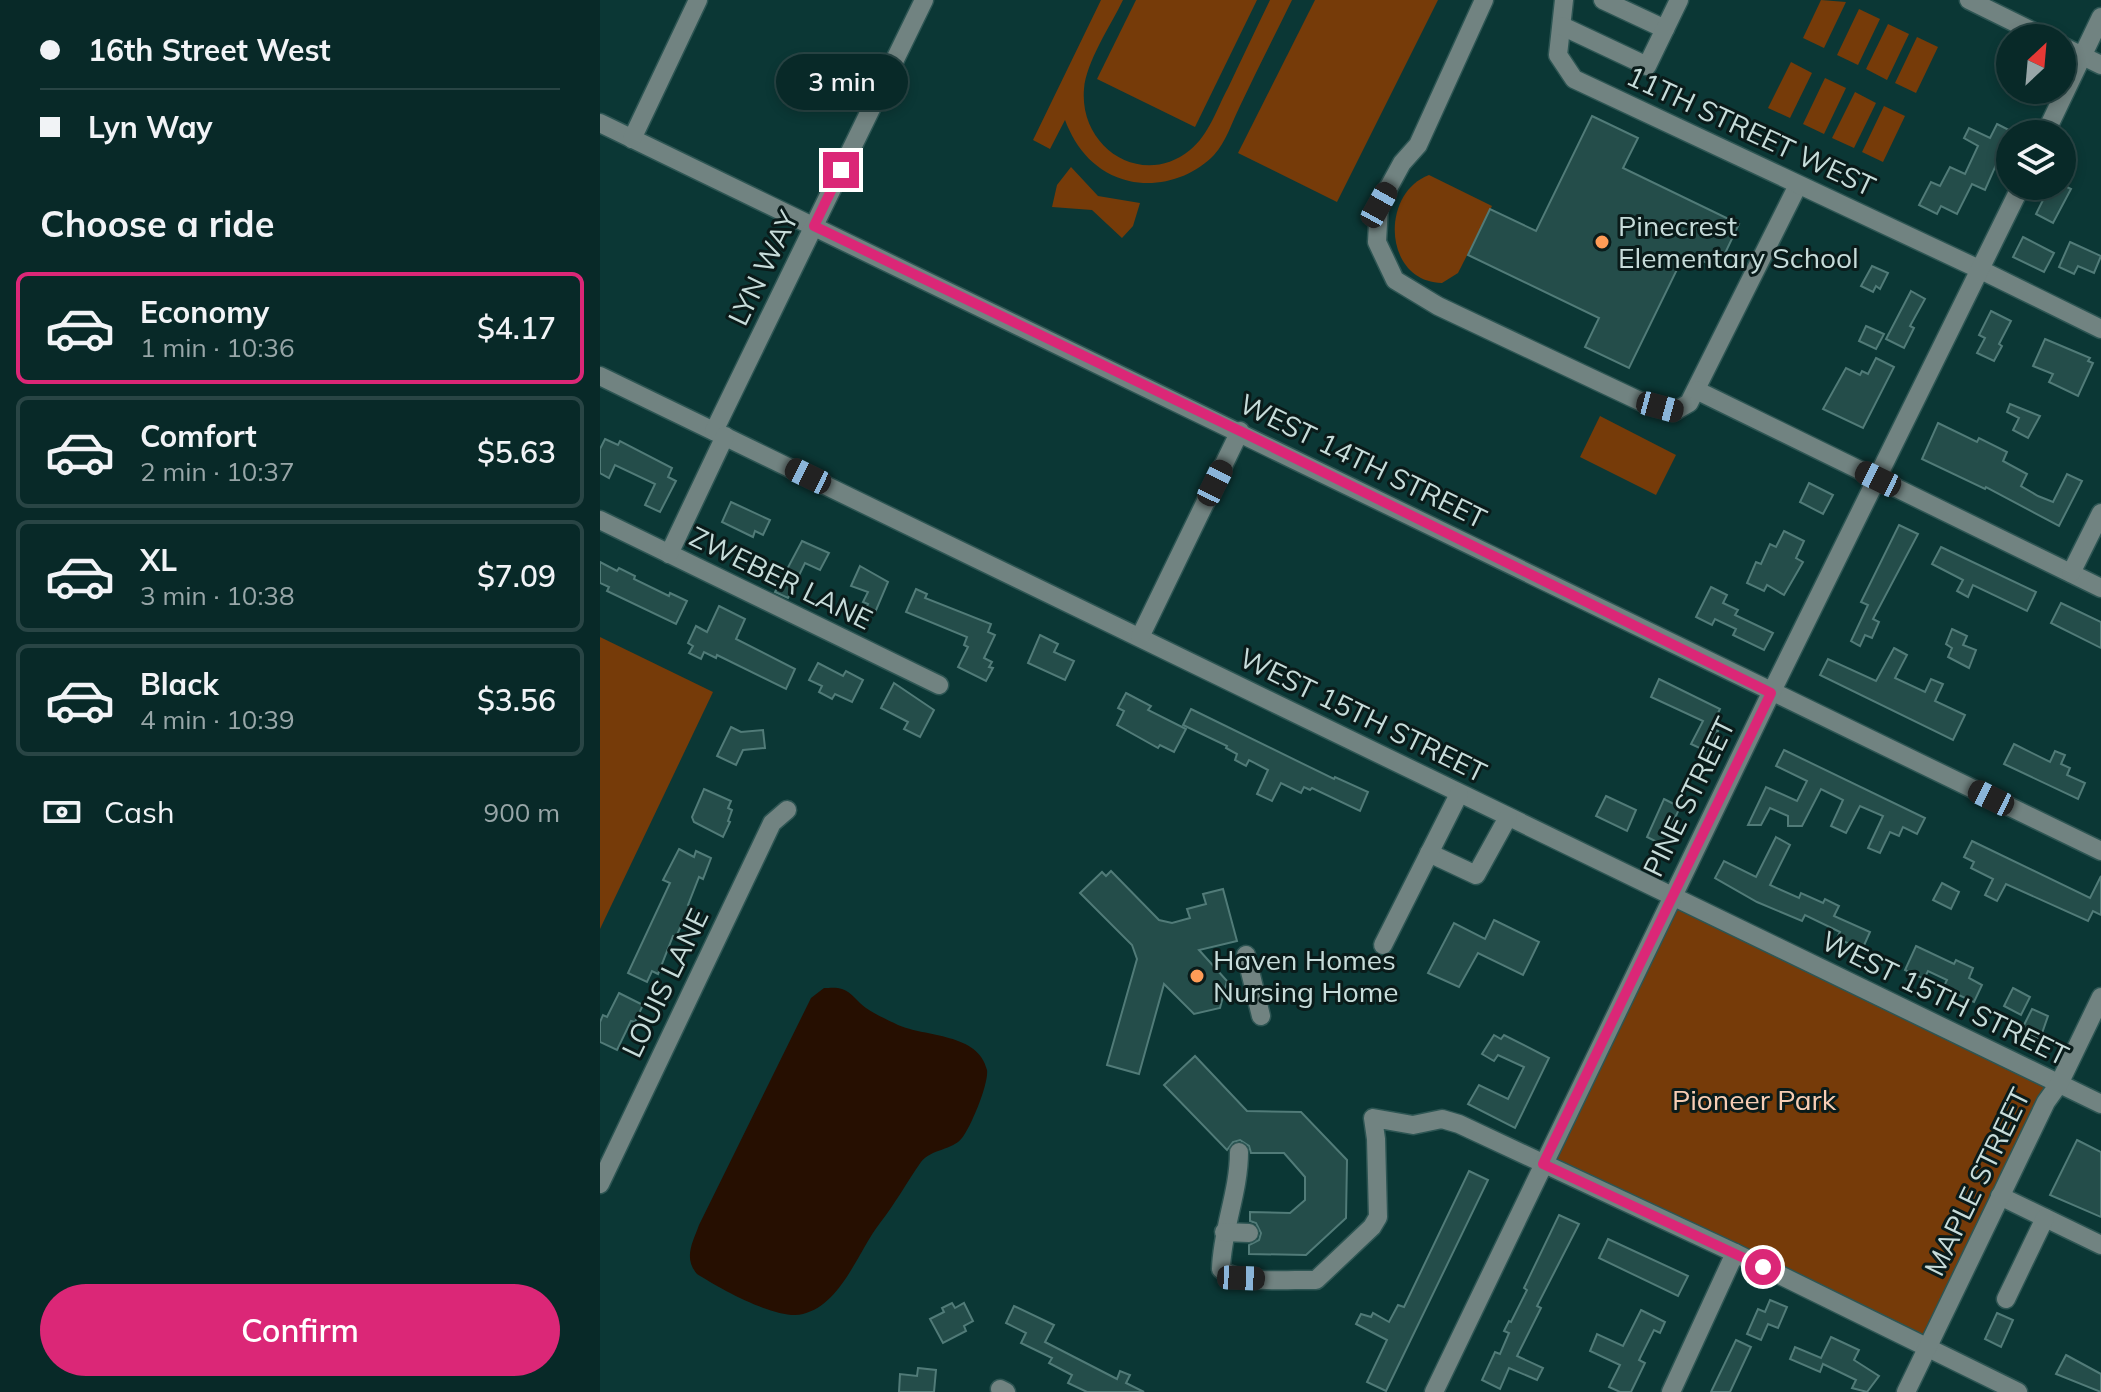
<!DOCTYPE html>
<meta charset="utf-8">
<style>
:root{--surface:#082928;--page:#163534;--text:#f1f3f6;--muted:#98a6a8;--line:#294545;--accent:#db2777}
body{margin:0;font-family:Mulish,sans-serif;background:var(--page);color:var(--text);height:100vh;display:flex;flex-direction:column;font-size:30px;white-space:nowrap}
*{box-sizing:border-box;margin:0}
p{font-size:26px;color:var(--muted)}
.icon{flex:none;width:44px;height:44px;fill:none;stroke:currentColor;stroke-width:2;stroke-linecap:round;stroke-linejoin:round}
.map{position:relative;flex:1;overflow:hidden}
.drawer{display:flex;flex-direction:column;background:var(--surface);width:600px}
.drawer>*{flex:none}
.banner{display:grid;align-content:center;height:176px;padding:0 40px;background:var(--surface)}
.needle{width:52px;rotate:26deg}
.buttons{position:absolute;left:1396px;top:24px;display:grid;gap:16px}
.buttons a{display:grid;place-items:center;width:80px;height:80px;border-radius:50%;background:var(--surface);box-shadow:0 4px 12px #0003,0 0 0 2px var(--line);font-size:40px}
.end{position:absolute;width:36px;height:36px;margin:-18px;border:10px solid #db2777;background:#fff;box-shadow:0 0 0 4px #fff}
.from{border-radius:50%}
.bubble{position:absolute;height:56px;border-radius:28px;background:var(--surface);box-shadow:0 4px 12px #0003,0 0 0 2px var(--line);font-size:26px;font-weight:600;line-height:56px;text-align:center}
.car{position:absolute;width:24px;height:48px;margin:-24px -12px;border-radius:10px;box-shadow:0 0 6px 2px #0007;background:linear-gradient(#222 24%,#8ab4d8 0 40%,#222 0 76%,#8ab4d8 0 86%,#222 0)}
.banner b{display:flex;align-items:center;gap:28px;height:76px;font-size:30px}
.banner b+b{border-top:2px solid var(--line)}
.banner i{width:20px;height:20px;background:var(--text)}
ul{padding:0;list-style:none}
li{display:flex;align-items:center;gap:24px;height:112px;margin:0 16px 12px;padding:0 24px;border:4px solid var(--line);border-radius:12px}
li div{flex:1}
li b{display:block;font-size:30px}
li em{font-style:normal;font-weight:600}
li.active{border-color:var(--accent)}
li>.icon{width:72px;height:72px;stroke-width:1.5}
h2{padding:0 40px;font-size:36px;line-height:96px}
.pay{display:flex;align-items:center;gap:20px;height:88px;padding:0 40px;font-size:30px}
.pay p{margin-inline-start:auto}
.cta{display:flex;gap:16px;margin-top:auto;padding:16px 40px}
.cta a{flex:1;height:92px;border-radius:48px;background:var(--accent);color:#fff;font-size:32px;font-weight:600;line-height:92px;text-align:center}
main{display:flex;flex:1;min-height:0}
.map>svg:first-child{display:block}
</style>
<main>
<section class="drawer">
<div class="banner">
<b><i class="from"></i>16th Street West</b>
<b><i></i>Lyn Way</b>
</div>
<h2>Choose a ride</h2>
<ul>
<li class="active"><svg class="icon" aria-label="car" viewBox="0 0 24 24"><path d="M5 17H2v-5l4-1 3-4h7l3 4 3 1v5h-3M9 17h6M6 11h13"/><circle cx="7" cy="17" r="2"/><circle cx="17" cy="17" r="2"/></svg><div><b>Economy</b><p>1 min · 10:36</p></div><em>$4.17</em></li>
<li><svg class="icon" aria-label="car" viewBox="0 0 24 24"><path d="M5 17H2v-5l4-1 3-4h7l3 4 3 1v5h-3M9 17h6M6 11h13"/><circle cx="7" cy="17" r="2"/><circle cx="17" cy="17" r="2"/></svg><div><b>Comfort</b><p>2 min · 10:37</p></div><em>$5.63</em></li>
<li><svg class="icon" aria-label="car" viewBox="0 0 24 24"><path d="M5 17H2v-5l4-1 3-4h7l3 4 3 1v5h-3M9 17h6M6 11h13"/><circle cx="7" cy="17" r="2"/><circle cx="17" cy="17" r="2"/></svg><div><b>XL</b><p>3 min · 10:38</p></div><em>$7.09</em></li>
<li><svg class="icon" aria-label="car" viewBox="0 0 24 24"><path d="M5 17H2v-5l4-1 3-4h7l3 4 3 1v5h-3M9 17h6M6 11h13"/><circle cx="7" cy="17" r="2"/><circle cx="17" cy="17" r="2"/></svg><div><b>Black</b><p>4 min · 10:39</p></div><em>$3.56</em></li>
</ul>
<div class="pay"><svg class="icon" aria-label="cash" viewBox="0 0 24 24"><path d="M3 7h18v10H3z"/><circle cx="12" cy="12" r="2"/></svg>Cash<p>900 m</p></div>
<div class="cta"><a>Confirm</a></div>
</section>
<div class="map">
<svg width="1501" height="1392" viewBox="0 0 1501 1392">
<rect width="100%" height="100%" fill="#0b3735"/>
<g fill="#763b09">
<path d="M501,0h22c-12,25 -37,62 -39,89 -5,59 58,100 106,61 19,-15 27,-42 38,-62 14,-30 28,-59 42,-88h22c-17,35 -35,70 -52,106 -8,16 -14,36 -26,49 -21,22 -55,33 -85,26 -33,-8 -53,-32 -64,-61l-15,29 -17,-9z"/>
<path d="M536,0h121l-62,127 -98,-48z"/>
<path d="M715,0h123l-101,202 -99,-49z"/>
<path d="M1221,0l25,2 -22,46 -21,-10z"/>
<path d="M1259,9l21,10 -22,46 -21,-10z"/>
<path d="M1288,24l21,10 -22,46 -21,-11z"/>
<path d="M1317,37l21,10 -22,46 -21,-10z"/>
<path d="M1191,62l21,11 -22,45 -22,-10z"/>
<path d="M1225,78l21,10 -22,46 -21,-10z"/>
<path d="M1255,92l21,11 -22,45 -22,-10z"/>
<path d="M1284,106l21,10 -22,46 -21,-10z"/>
<path d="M471,167l27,29 42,7 -7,23 -11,12 -30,-28 -40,-3 5,-22z"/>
<path d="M829,175l63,31 -34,67 -16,10c-58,-1 -63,-89 -13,-108z"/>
<path d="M1000,416l76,39 -20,40 -76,-38z"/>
<path d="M0,637l113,55 -113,237z"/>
<path d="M1072,897l387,187 -132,263 -384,-183z"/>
</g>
<path fill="#260f01" d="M224,988c5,0 13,-1 18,1 10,3 16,14 24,19 10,7 22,12 32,17 27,12 81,8 89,45 2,13 -16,57 -25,68 -9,12 -31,11 -41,24 -14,20 -26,42 -41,61 -22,28 -38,81 -77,91 -26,7 -84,-26 -106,-40 -14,-16 -4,-32 2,-49l112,-227z"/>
<g fill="#244d4a" stroke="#517b78" stroke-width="2">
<path d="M992,116l46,22 -15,30 116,56 -21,44 -33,-15 -56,115 -44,-21 14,-29 -131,-63 22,-46 46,22z"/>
<path d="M1397,124l14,7 -26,59 -13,-6 -15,30 -16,-8 -4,8 -18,-9 12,-23 9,4 10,-19 15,7 13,-28 -14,-8 5,-10 21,10z"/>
<path d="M1450,186h15l6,3 -18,34 -17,-9z"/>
<path d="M1423,237l31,16 -10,19 -31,-15z"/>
<path d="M1470,242l31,14 -7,17 -16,-7 -4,8 -15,-7z"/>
<path d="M1272,266l16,7 -8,16 -4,-3 -3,6 -12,-6z"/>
<path d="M1311,291l14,8 -15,27 4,2 -10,20 -18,-9z"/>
<path d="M1391,311l20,10 -12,23 3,2 -8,15 -17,-8 8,-15 -6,-3z"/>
<path d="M1266,326l18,8 -8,15 -17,-8z"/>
<path d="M1445,339l45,19 -2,3 5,2 -15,33 -29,-14 4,-8 -20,-8z"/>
<path d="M1276,358l18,9 -31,61 -40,-19 23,-41 14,7 2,-4 6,3z"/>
<path d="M1410,404l30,12 -12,22 -15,-8 6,-12 -12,-6z"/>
<path d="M1338,423l39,19 2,-4 28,14 -4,9 24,13 -6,12 17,10 15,6 14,-28 15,7 -23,45 -73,-39 -1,2 -63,-30z"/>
<path d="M5,439l13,6 2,-4 52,27 -4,9 8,4 -16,31 -15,-7 10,-21 -40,-19 -6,13 -9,-5v-24z"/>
<path d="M1209,483l24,12 -10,19 -23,-12z"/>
<path d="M131,502l39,18 -7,15 -8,-4 -2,6 -31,-15z"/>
<path d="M1299,525l19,9 -45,85 6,3 -7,16 -7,-3 -5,11 -9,-5 17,-36 -7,-3z"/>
<path d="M1184,531l20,10 -8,17 7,4 -19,33 -17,-10 -3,6 -17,-8 9,-21 5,2 9,-20 6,3z"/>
<path d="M202,541l27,12 -9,17 -15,-7 -17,35 -13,-6z"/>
<path d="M1341,547l95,45 -9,19 -54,-26 -5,12 -11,-6 6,-11 -31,-16z"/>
<path d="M0,562l17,9 2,-3 16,8 -1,3 35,17 1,-3 17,8 -11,23 -69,-33 2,-4 -9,-4z"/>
<path d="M260,566l28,16 -14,33 -9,-4 3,-7 -5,-2 5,-10 -17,-6z"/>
<path d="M1111,587l16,8 -4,8 15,7 -3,5 38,18 -9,17 -31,-15 3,-6 -21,-10 -3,6 -16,-8z"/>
<path d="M316,589l11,5 -2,4 66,26 -3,8 7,3 -11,23 8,4 -3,5 4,1 -7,13 -28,-14 10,-20 -4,-2 3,-8 -61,-25z"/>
<path d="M1461,603l40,19v26l-50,-25z"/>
<path d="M119,606l26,13 -9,20 59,30 -9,20 -69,-34 -1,3 -12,-6 -3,7 -12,-6 4,-7 -5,-3 8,-17 11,6z"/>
<path d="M1352,629l15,7 -4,9 13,5 -7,18 -21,-11 4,-9 -6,-4z"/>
<path d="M440,635l18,9 -4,8 20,9 -9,19 -37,-17z"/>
<path d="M1294,648l13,7 -12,23 30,14 6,-13 12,5 -8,17 30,14 -12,25 -133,-65 8,-16 48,22z"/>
<path d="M218,663l25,13 3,-5 17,9 -11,22 -17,-8 -3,5 -13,-7 3,-6 -13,-6z"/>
<path d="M1059,679l61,30 -9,19 7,3 -10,21 -17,-8 12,-23 -52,-24z"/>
<path d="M294,683l40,27 -14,27 -16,-8 4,-7 -27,-14z"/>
<path d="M526,693l25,13 -3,4 38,19 -12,23 -14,-7 -2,3 -41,-23 7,-14 -6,-3z"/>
<path d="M591,709l143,70 1,-2 33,15 -8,19 -48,-23 -2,2 -6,-3 -3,6 -20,-10 -9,18 -15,-7 11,-24 -19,-10 -3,6 -11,-6 2,-6 -11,-6 1,-2 -44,-21z"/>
<path d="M131,727l10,5 22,-2 2,18 -22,2 -7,15 -19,-9z"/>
<path d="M1414,744l36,18 5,-11 10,4 -4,9 9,4 -3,7 18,8 -7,16 -74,-35z"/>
<path d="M1184,750l141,68 -8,16 -14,-7 -4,9 -9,-4 -10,21 -12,-5 15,-32 -23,-10 -14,27 -15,-7 12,-26 -22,-11 -19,37h-14v-10l-18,-8 -9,17h-13l18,-38 31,14 10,-20 -31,-15z"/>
<path d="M104,789l27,12 -3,7 4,2 -4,11 2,1 -7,15 -29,-15 -2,-5z"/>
<path d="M1006,796l30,14 -9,21 -31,-15z"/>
<path d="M1064,799l16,8 -17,38 -16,-8z"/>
<path d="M1176,837l14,8 -20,40 29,13 2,-5 22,10 2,-4 14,7 -5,10 36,16 -8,18 -25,-12 3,-6 -35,-17 -3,6 -45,-19 -42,-24 9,-17 32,16z"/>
<path d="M1372,841l118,57 11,-22v39l-8,-4 -5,10 -82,-37 -9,17 -12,-6 8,-16 -22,-11 3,-6 -10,-5z"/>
<path d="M79,849l15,8 2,-6 15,7 -8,21 -4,-2 -11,28 2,1 -14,31 -3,-1 -15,38 -6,-3 -5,11 -19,-9 42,-90 -7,-3z"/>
<path d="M511,871l48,49 13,3 18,-5 -3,-9 19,-5 -3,-10 20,-5 14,52 -38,9 28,31 -7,27 -26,6 -30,-30 -25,90 -32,-9 30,-106 -5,-14 -52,-52 22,-21 4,4z"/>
<path d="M1342,883l17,9 -8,17 -18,-9z"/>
<path d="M894,920l45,22 -16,33 -45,-22 -19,34 -31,-14 26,-50 31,16z"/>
<path d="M1316,946l38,18 2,-4 17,8 -4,10 13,7 -8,17 -31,-14 4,-8 -19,-9 -4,8 -19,-9z"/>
<path d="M1413,988l17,9 -9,18 -17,-9z"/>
<path d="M19,993l24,12 -8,17 -4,-1 -14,29 -17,-8v-20l3,-7 4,2z"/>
<path d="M1432,1009l16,7 -8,23 -19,-8z"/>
<path d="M894,1035l7,4 3,-4 45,23 -34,70 -47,-24 11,-19 29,14 16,-32 -26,-12 -4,6 -12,-7z"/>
<path d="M595,1056l52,55 54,1 46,48 -1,58 -40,37 -57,-1v-9l10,-5 2,-7 -5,-10 -6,-2v-9l40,1 15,-13v-23l-21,-24h-33l-2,-7 -9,-6 -7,2 -6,8 -63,-65z"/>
<path d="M1477,1140l24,12v65l-51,-22z"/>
<path d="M869,1171l19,9 -102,211 -19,-9 20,-42 -31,-16 5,-10 10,3 2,-4 16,9 9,-17 6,2z"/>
<path d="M959,1215l20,9 -42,82 4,2 -24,48 26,12 -6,12 -28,-12 -9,21 -18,-9 13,-28 5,2 9,-21 -5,-2 5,-10 2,1 16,-32 -3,-2z"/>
<path d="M1008,1239l80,37 -10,20 -79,-38z"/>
<path d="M1170,1300l17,7 -9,21 -10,-4 -7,16 -14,-6 11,-25 7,3z"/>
<path d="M352,1303l3,5 9,-5 9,18 -9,5 2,5 -23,12 -13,-24 14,-7 -2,-4z"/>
<path d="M414,1306l40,19 -9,17 72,37 3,-8 10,4 -4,8 18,9h-57l-19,-9 4,-8 -23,-12 3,-5 -31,-15 5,-10 -20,-10z"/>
<path d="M1041,1310l24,12 -5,11 -6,-3 -15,30 6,3 -14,29h-11l-11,-5 11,-22 -30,-14 7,-17 26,12z"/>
<path d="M1397,1313l16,7 -12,27 -16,-8z"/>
<path d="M1231,1337l28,13 -5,10 25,16 -12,16 -15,-4 4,-8 -33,-16 -3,8 -30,-13 5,-12 26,11z"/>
<path d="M1136,1340l15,7 -21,45h-19z"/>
<path d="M1466,1355l35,19v18l-45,-18z"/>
<path d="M318,1368l18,2 -2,22h-35l1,-18 17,2z"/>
</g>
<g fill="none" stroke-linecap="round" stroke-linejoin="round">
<g stroke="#2d5553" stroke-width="21">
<g id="minor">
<path d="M884,0l-66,145 -16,18 -23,42 -2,37 18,38 43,26 206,97 31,8 14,-8 109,-218"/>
<path d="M964,0l-6,55 16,24 407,191 120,59"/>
<path d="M1003,0l62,29"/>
<path d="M1369,0l77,38"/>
<path d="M962,26l85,40 32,-66"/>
<path d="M1462,46l39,19"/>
<path d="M0,123l1501,728"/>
<path d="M1445,134l56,-117"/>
<path d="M32,139l66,-139"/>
<path d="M0,376l1501,728"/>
<path d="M1096,390l405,198"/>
<path d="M114,431l210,-431"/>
<path d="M0,520l339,165"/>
<path d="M69,554l56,-118"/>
<path d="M1471,573l30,-60"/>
<path d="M540,637l100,-206"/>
<path d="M829,853l47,22 32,-58"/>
<path d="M783,945l76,-151"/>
<path d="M646,955l15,61"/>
<path d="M639,1152c0,40 -17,77 -18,117 17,16 71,10 95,11l56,-53 6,-10 -2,-78 -3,-21 40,7 29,-6 17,5 276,129 283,139"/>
<path d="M0,1184l172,-361 15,-13"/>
<path d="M1400,1196l101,49"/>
<path d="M624,1232l25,1"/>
<path d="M1406,1299l39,-81"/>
<path d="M400,1389l6,3"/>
<path d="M834,1392l337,-699 250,-507"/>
<path d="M1071,1392l64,-139"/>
<path d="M1306,1392l140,-290 13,-18 42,-87"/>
</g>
</g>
<use href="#minor" stroke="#718381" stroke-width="18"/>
</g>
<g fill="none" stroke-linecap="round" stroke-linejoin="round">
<path stroke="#db2777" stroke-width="10" d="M241,170l-27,56 426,205 531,262 -228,471 220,103"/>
</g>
<g fill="#fe9c57" stroke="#0a1b1a" stroke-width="3">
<circle cx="1002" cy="242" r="8"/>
<circle cx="597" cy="976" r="8"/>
</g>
<g text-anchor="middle" stroke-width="6" stroke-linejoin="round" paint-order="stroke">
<g font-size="28" fill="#c7dcda" stroke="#0a1b1a">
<text transform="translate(1151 131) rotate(25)" y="10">11TH STREET WEST</text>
<text transform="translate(163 268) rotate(-64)" y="10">LYN WAY</text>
<text transform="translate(763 461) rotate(26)" y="10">WEST 14TH STREET</text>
<text transform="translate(181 578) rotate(26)" y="10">ZWEBER LANE</text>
<text transform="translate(763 715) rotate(26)" y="10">WEST 15TH STREET</text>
<text transform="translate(1089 797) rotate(-64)" y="10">PINE STREET</text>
<text transform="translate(65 983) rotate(-64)" y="10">LOUIS LANE</text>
<text transform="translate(1345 998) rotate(26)" y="10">WEST 15TH STREET</text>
<text transform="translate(1377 1182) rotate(-64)" y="10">MAPLE STREET</text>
</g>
<g font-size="28" fill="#c7dcda" stroke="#0a1b1a" text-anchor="start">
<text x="1018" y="236">Pinecrest<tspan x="1018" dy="32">Elementary School</tspan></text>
<text x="613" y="970">Haven Homes<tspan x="613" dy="32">Nursing Home</tspan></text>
</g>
<g font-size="28" fill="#f7cdb4" stroke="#0a1b1a">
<text x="1154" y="1110">Pioneer Park</text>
</g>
</g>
</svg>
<div class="buttons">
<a><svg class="needle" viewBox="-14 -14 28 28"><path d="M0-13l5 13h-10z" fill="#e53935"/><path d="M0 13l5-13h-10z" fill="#98a6a8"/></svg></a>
<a><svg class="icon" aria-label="layers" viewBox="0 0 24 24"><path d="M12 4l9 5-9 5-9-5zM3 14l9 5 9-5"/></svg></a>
</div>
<i class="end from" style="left:1163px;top:1267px"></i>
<i class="end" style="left:241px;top:170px"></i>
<div class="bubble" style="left:176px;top:54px;width:132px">3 min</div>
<i class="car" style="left:779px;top:205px;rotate:29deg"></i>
<i class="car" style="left:1060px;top:407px;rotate:105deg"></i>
<i class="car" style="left:208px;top:476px;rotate:296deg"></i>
<i class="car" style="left:1278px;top:479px;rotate:296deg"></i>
<i class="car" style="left:615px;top:483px;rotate:26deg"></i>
<i class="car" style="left:1391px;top:798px;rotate:296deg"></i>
<i class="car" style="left:641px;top:1278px;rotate:92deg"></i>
</div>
</main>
